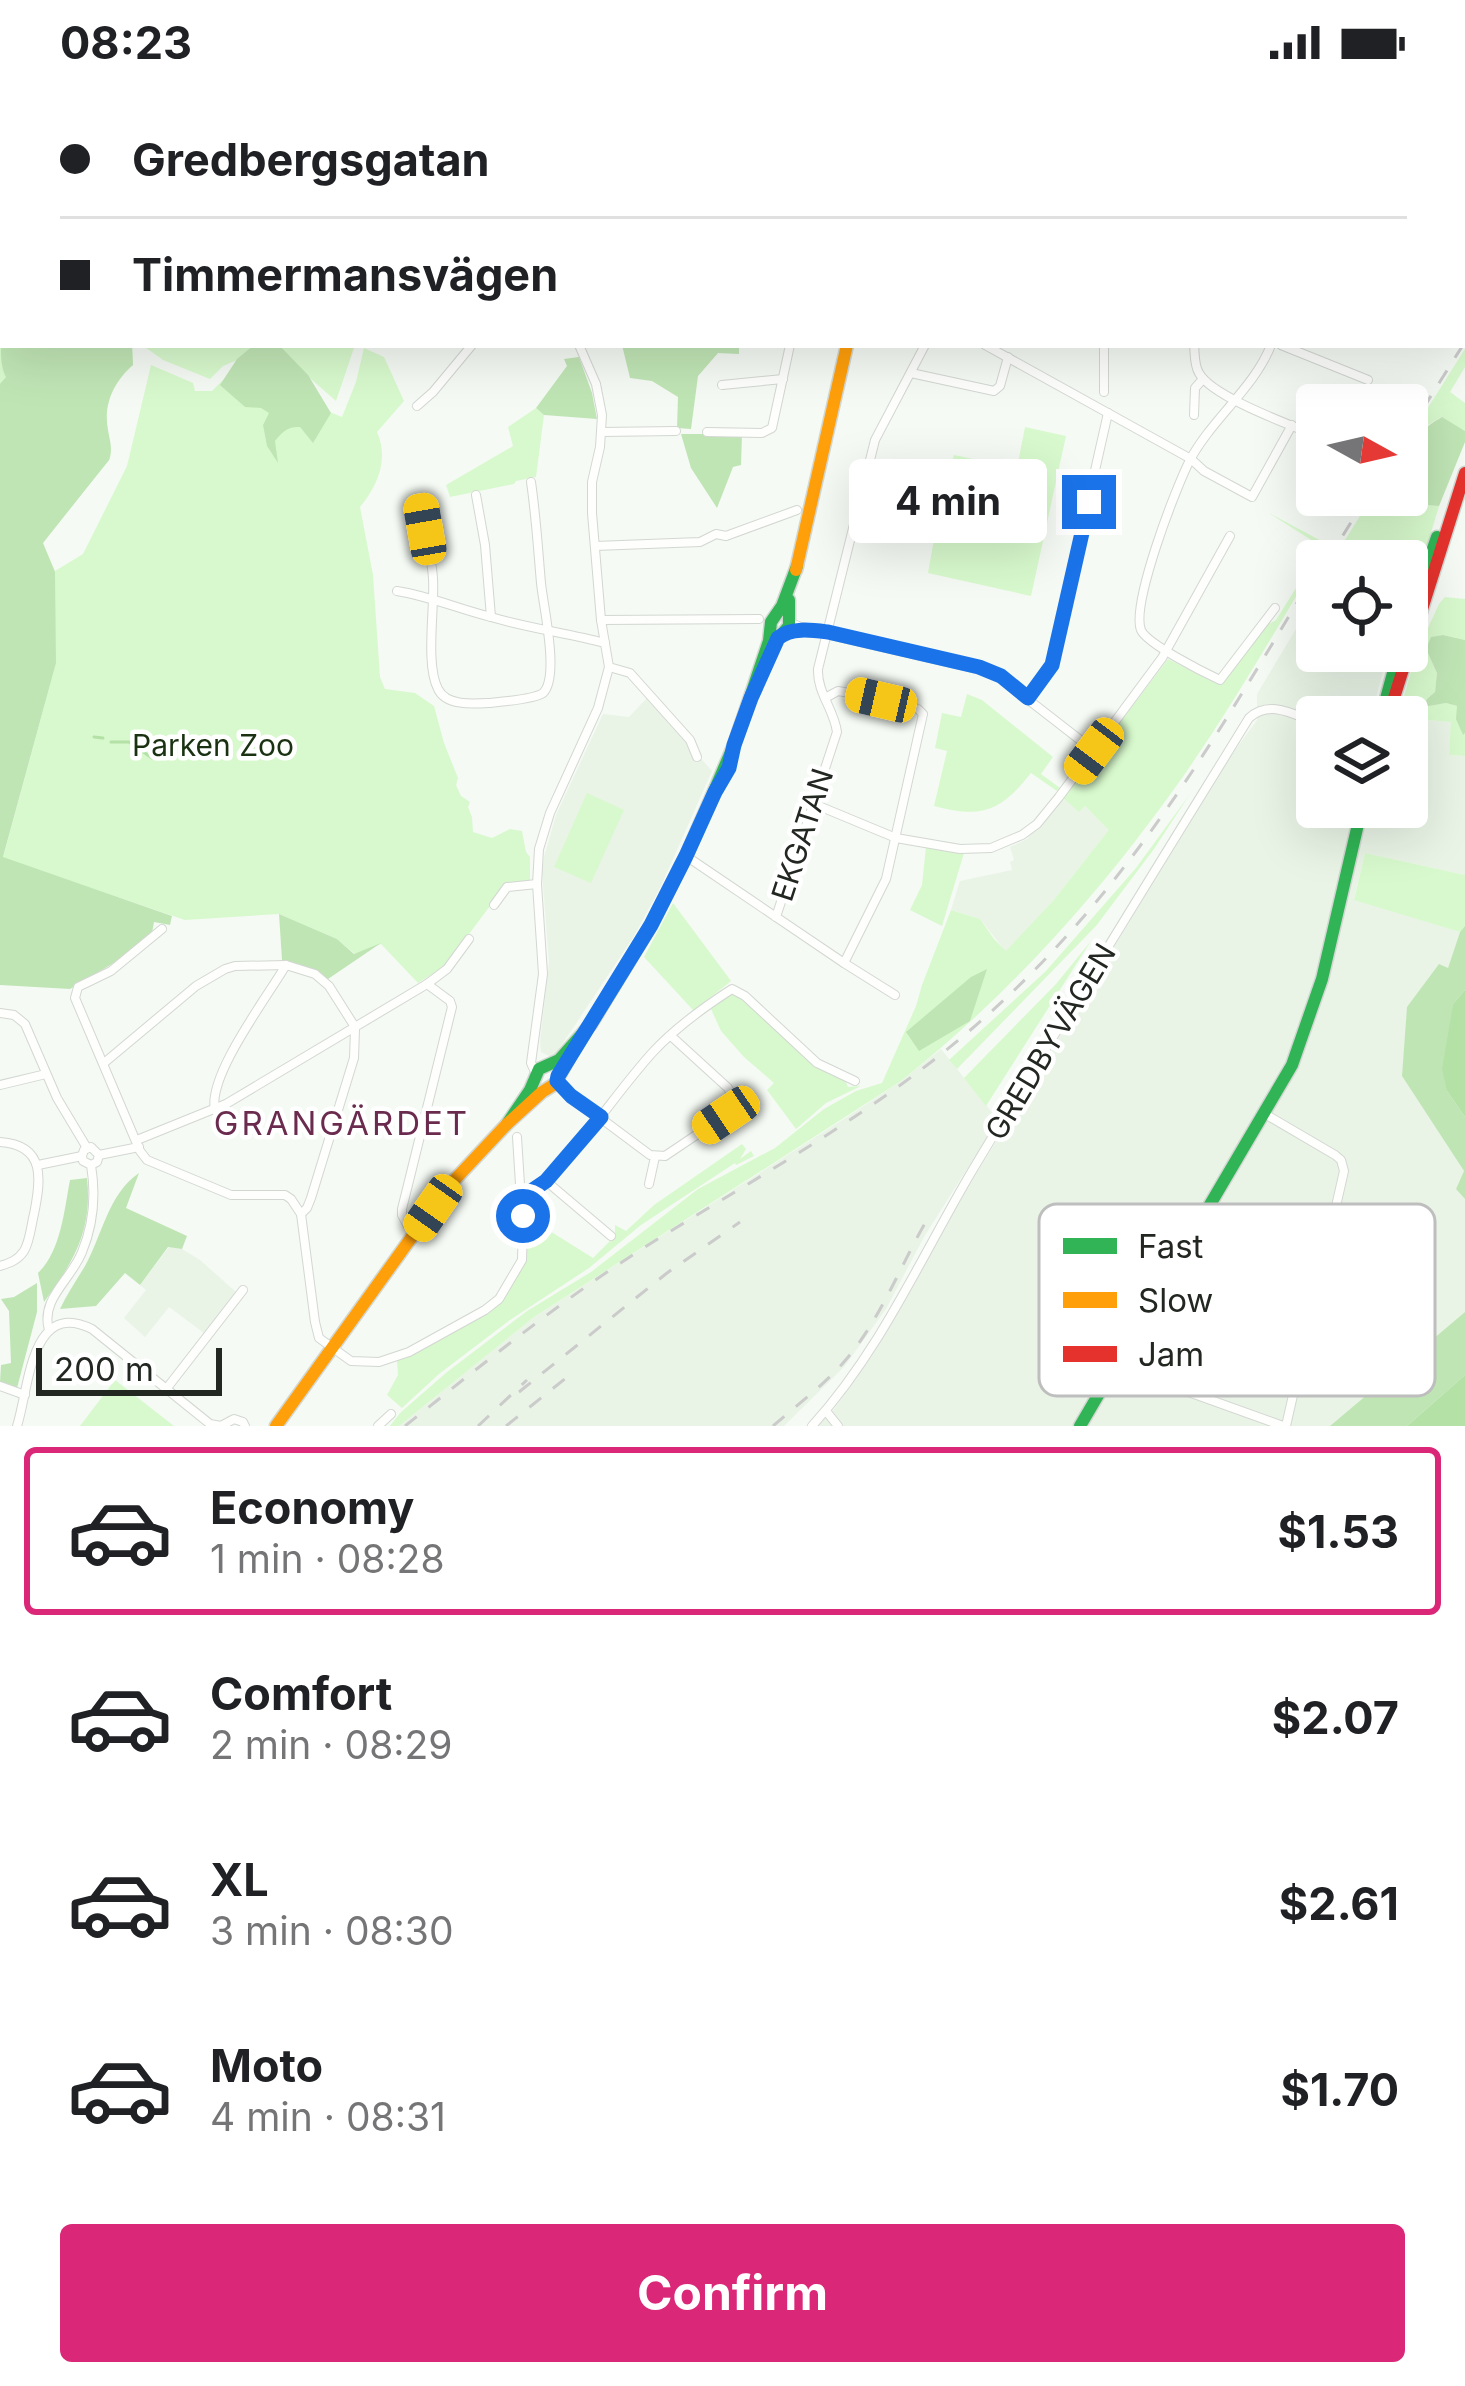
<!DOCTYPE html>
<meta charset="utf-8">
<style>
:root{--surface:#fff;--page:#f6f6f6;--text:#202124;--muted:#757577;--line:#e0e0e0;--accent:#db2777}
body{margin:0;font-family:Inter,sans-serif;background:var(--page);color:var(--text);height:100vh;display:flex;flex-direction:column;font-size:45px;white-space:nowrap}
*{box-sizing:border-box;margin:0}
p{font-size:39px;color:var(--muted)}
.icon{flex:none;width:66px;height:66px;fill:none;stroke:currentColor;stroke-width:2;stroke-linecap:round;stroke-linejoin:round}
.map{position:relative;height:1342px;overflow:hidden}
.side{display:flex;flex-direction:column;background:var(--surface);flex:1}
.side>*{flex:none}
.banner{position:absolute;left:0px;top:0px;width:1467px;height:264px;box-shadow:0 12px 48px #0002;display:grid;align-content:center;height:264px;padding:0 60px;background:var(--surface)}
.needle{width:78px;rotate:98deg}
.controls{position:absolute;left:1296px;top:300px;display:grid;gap:24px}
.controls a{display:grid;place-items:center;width:132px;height:132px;border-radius:12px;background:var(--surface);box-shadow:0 12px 48px #0002;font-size:60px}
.scale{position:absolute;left:36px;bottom:30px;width:186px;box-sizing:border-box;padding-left:12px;border:6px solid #232722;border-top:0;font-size:33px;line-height:42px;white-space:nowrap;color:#232722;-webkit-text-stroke:9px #fff;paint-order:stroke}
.end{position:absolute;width:54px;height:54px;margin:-27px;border:15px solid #1a73e8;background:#fff;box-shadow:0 0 0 6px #fff}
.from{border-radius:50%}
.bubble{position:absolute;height:84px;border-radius:12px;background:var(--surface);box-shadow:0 12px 48px #0002;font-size:39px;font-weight:700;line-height:84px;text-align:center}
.car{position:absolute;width:36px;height:72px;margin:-36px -18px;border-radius:15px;box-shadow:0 0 9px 3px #0007;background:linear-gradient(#f5c518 24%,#345 0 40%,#f5c518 0 76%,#345 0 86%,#f5c518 0)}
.banner b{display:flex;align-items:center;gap:42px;height:114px;font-size:45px}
.banner b+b{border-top:3px solid var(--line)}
.banner i{width:30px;height:30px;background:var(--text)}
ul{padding:21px 0 0;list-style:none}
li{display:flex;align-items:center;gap:36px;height:168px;margin:0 24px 18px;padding:0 36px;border:6px solid transparent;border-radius:12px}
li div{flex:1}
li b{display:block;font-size:45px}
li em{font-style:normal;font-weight:700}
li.active{border-color:var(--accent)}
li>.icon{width:108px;height:108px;stroke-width:1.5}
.cta{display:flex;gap:24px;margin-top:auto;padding:24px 60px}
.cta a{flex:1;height:138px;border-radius:12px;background:var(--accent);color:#fff;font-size:48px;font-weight:700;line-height:138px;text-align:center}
.status{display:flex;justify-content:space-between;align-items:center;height:84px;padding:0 60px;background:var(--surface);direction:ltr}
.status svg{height:33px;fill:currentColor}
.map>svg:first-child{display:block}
</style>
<div class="status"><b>08:23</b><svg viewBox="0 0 49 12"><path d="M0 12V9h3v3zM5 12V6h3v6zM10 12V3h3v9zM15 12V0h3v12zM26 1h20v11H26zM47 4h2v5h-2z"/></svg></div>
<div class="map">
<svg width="1465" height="1342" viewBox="0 0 1465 1342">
<rect width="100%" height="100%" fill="#f5faf4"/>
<g fill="#e9f4e6">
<path d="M270,0h593l-1,3h-592z"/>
<path d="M1317,510v57h71l-17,66h-54v90h90v-83l7,-5 38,3 -3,33 16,1v119l-100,-22 -11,46 106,33 -12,37 -46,107 62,95 -8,18 9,10v113l-135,114h-512l17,-18 40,-57 68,-122 282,-465 32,-44v-26z"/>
<path d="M647,614l65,73 -52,117 -26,48 -79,119 -4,2 -10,-5 -1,-10 9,-80 -7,-90 2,-15 12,-42 47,-101 26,3z"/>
<path d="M1063,714l16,13 6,-5 25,24 -57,71 -47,51 -26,-33 -29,-9 9,-29 52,-11 -2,-8 4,-2 -4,-13 17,-8z"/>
<path d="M941,965l57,71 -74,117 -38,72 -42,58 -60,59h-385l135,-109 316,-202 51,-34z"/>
<path d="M169,1163l13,2 18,11 36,32 -32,41 -35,-26 -24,30 -21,-19 22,-28 -6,-5z"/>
</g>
<g fill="#d8f9cd">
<path d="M0,0h204l-2,3h-199v258h129l1,20c-18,16 -30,39 -26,64 2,12 5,18 3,30l-68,83 13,29 28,-17 44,-88 24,-101 42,18 2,8h17l19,-19 111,45 14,-35 8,-34 20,9 20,44 -27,31c12,27 1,53 -17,75l13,68 7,102 5,12 30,4 19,13 10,37 14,35 -2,7 5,11 9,6 -2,5 4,10 1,15 19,6 18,-9 12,2 4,21 4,5v25h-22l-63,84 -27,17 -37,-39 -26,10 -18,-15 -58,-25 -94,6 -182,-62 53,-195 -56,192z"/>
<path d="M142,261h213l-19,56 -41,-36 -53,-7 -19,8 -13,13 -47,-19z"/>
<path d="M1465,265v18l-15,25 15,11v28l-24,-14 -13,8 -21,30v-14z"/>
<path d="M536,324l8,7 -8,62 -20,4 -2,3 -64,13 -4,-12 67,-39 -5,-19z"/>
<path d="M1025,343l41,9 -35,160 -103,-23 6,-34 -46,-11 12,-51 45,10 9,-32 63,13z"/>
<path d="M1373,411h12l4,7 50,4 -10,33 1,11 -16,44 -7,-3v-30h-41l-24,-16z"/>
<path d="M1269,429l58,31c-56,94 -111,192 -178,279 -71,95 -155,184 -248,258l-367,236 -135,109h-9l10,-13 47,-41 80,-61 64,-39 107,-83 77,-41 49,-39 32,-18 26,-8 34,-77 6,-21 29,-75 29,9 14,20 12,12 47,-50 56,-71 -24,-24 -6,6 -16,-14 105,-139 51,26 46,-59 11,-6 37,-59 -4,-5 7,-13z"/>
<path d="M1445,513l20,2v41l-22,-5 -11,2 -6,12 11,24 -2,19 -8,7 -2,7 21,-3 11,3 5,28 3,-1v23l-16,-1 2,-33 -36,-3 -8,5v-7h-9l18,-63 23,-50z"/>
<path d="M967,610l15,6 71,57 -12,17 19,14 -3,3 -26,-18c-30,38 -48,46 -97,33l13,-55 -12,-3 7,-35 19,4z"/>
<path d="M587,709l37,17 -33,73 -37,-16z"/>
<path d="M1190,710l-36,55 -58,77 -139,143 -8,-9 97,-89 90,-103z"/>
<path d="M926,763l38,6 -22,73 -32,-16 12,-25z"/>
<path d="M1365,769l100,22v51l-5,6 -106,-32z"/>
<path d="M673,819l58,78 -37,30 -50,-54z"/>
<path d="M1091,857l-105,165 -22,-28 92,-94z"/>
<path d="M732,909l7,2 72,66 34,19 3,7 13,-1 -35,17 -30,26 -29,-39 7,-7 -30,-26 -23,-26 -10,-22z"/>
<path d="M742,1060l4,5 -6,10 11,-8 3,5 -18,9 -1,-2 -94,62 -52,43 -79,52 -71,54 -37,34 -15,-13 11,-20 -1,-14 100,-55 24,-37 8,-32 8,-14 56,35 22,-22v-11l11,6 28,-26z"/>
<path d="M115,1296l59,46h-94z"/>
</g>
<g fill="#c0e5b5">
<path d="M3,250v11h129l1,20c-19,16 -30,39 -25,65 2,12 5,18 1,30l-66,83 12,29 1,91 -53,194 169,59 -2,9 -16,-3 -2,11 -25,22 -57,34 -70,-4v-601l6,-7c-6,-10 -6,-31 -3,-43z"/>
<path d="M254,261h25l29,30 23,38 -18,30 -13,-16c-12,-1 -18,5 -25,14l3,22 -11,-17 -4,-21 6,-12 -8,-5 -16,-1 -25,-22 17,-26z"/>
<path d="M622,261h117v9l-21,-1 -20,23 -7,53 -14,-1 1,-31 -26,-16 -22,-3z"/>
<path d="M579,273l13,36 5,26 -53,-4 -8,-7 31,-42 -3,-7z"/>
<path d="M1442,333l23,14v11l-26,64 -51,-4 -3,-7h22c0,-37 -1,-58 35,-78z"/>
<path d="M681,350h61l-1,31 -8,2 -16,41 -26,-40z"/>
<path d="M1443,551l22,5v93l-2,2 -7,-16 1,-13 -11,-3 -23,4 4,-8 8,-7 2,-19 -11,-24 5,-12z"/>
<path d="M279,830l58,25 17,15 27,-11 -53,36 -20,-11 -26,-8z"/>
<path d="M1465,842v64l-12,14 -6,87 18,26v82l-9,-10 8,-18 -62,-95 5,-69 32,-43 9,4 12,-36z"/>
<path d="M987,885l-17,52 -51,30 -13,-19 65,-55z"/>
<path d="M139,1089l-13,35 61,28 -5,13 -14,-2 -28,38 -15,-12 -29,33 -36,3c7,-15 16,-28 25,-43 17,-30 23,-72 54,-93z"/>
<path d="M87,1094c6,52 -14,85 -43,124l-6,-29c23,-22 26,-62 32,-93z"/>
<path d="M37,1199v29l-20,76 -17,-6 1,-17 10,-2 -2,-52 -8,-12 13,-2z"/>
<path d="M1465,1228v63l-58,51h-77z"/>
</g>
<g fill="#b4e2a6">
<path d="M1465,906v127l-18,-26 -5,-22 11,-65z"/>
<path d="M1465,1291v51h-58z"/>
</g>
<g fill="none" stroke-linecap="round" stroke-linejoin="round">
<g stroke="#b4e2a6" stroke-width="3">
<path d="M0,214h3"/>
<path d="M94,653l9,1"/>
<path d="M111,658h18l23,16"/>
</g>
<g stroke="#d3d7d2" stroke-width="10">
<g id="street">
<path d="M461,0l1,3"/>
<path d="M977,0l5,3"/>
<path d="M268,3l2,-3"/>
<path d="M935,3l2,-3"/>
<path d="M1294,3l4,-3"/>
<path d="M985,261l206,114 13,12 48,26 40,-72"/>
<path d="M1104,261v47"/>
<path d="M1194,261c1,9 0,20 5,28 13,24 92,52 118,63"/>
<path d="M1271,261c-16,42 -60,75 -81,115 -14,27 -59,144 -49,170 6,14 64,43 79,50l55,-72"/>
<path d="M1281,261l87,35"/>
<path d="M911,289l83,18 6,-5 8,-29"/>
<path d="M722,301l61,-6"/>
<path d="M417,322l16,-14 39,-47"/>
<path d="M1194,331l1,-27 8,-9"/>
<path d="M602,348l74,-1"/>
<path d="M707,348l55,1 10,-5 18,-83"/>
<path d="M476,411l9,50 6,72"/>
<path d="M421,421c4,24 10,49 12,73 2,30 -8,86 5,111 8,17 35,15 51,14 11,-1 46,-4 54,-10 17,-16 0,-88 -2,-110 -3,-34 -5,-67 -10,-101"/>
<path d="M595,462l105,-4 16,-8 10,2 71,-26"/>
<path d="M397,507c32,5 62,18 94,26 37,11 76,16 114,26"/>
<path d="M601,536l158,-1"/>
<path d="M789,538l19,8 186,43 99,77"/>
<path d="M609,583l21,6 60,67 7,17"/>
<path d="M825,614l13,-7 6,1 74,17 5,5 -37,165 -42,84"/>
<path d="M1029,614l22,-33 57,-252"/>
<path d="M814,720l82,34 64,11 31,-1 31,-13 15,-11 22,-27 103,-139 68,-122"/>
<path d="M686,772l158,107 51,32"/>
<path d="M494,821l13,-18 30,-3"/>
<path d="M776,833l61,-185c-3,-23 -20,-39 -19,-63l57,-229 50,-95"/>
<path d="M162,845l-51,42 -33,16 -3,11 65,153 7,9 84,35h54l6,4 10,15 14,108 4,16 32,23 28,1 30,-10 76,-42 14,-11 23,-39 1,-37"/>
<path d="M0,929l14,2 11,9 32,74 30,50"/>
<path d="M104,979l92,-77 29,-17 10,-3 51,-1 29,9 14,12 26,41"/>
<path d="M536,990l-5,-11 12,-89 -6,-90 2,-35 11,-36 48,-105 11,-41 -8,-47 -9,-107v-31l8,-35 2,-32 -6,-31 -17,-39"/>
<path d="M557,997l14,15 79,59 15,1 61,-41c8,-8 8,-17 2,-27l-57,-52"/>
<path d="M0,1001l46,-11"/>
<path d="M215,1026c-8,-34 53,-114 71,-145"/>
<path d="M1265,1030l70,41 6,5 3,11 -58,255"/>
<path d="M517,1053l5,79"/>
<path d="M137,1056l89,-36 201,-120 20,-15 22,-30"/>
<path d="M0,1058c46,3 41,38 34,72 -3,12 -4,27 -10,37 -6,9 -14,12 -24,15"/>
<path d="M99,1071l40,-8"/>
<path d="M38,1081l44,-9"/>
<path d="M546,1097l65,55"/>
<path d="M649,1100l6,-27"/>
<path d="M521,1115c54,-39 87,-97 131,-146 22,-24 52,-46 80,-64l13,7 72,67 38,18"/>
<path d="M301,1130l6,-6 4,-10 43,-140 1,-29"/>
<path d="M409,1144l-7,-13v-6l50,-202 -2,-6 -23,-17"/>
<path d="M49,1246c-9,-31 22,-50 33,-78 12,-29 14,-57 9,-87l-8,-4 -1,-5 2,-6 7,-3 8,8 -2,7 -6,3"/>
<path d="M1116,1282l167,60"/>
<path d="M0,1302l25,9"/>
<path d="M167,1304l76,-98"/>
<path d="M826,1327l12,15"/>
<path d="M17,1342c12,-36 13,-128 75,-97l118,95 11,2 13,-7 9,3 2,4"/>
<path d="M378,1342l13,-12"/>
<path d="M812,1342c69,-76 109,-169 160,-255 91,-152 184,-302 277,-453 21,-19 45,-3 68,5"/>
</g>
</g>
<g stroke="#d3d7d2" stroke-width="15">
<g id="fast">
<path d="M873,0v3"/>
<path d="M1407,540l30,-87"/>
<path d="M782,550l7,-8v-26"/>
<path d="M1381,633l18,-66"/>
<path d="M507,1040l23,-34 9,-21 20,-9 32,-36 60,-99 35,-69 48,-111 35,-104 2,-19 11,-16 15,-40"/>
<path d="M1080,1342l212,-361 30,-86 40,-172"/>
</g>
</g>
<g stroke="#d3d7d2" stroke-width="15">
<g id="slow">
<path d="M796,486l51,-225"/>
<path d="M276,1342l171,-238 60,-64 35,-32 13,-8 14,-26"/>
</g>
</g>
<g stroke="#d3d7d2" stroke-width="15">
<path id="jam" d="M1388,633l77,-244"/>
</g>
<use href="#street" stroke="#fefefd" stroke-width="8"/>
<use href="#fast" stroke="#30b455" stroke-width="12"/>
<use href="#slow" stroke="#ff9f0a" stroke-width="12"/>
<use href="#jam" stroke="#e5322d" stroke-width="12"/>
<g stroke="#cacbca" stroke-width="3" stroke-dasharray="15 15" stroke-linecap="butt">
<path d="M1464,242l1,-2"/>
<path d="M1407,350l56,-89"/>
<path d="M1327,477l41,-66"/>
<path d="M519,1308l148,-119 73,-51"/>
<path d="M405,1342c78,-62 155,-125 240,-179 115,-72 236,-137 338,-228 148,-131 233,-283 334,-449"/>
<path d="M478,1342l49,-46"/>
<path d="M506,1342l65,-52"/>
<path d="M773,1342c25,-22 54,-43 76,-70 34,-42 52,-92 79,-138"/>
</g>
</g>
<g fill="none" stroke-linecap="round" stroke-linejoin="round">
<path stroke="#1a73e8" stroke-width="15" d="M523,1132l-2,-18 25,-17 55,-64 -30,-21 -14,-15 1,-5 93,-151 35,-69 29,-64 14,-24 5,-23 17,-47 27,-60c13,-11 34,-8 50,-6l151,35 22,9 27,22 24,-33 37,-163"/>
</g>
<g text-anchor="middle" stroke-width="9" stroke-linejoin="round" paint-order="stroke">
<g font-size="30" fill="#1a3211" stroke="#fff">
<text x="213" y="672">Parken Zoo</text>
</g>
<g font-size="30" fill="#232722" stroke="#fff">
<text transform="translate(803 751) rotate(-72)" y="10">EKGATAN</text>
<text transform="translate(1051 958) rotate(-59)" y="10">GREDBYVÄGEN</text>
</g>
<g font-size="33" letter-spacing="3" fill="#6a2b4e" stroke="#fff">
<text x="342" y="1051">GRANGÄRDET</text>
</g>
</g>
<rect x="1039" y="1120" width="396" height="192" rx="18" fill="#fff" stroke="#bdbebd" stroke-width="3"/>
<rect x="1063" y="1154" width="54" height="16" fill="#30b455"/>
<rect x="1063" y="1208" width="54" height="16" fill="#ff9f0a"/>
<rect x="1063" y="1262" width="54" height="16" fill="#e5322d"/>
<g font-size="33" fill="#232722">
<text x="1138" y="1174">Fast</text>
<text x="1138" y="1228">Slow</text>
<text x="1138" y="1282">Jam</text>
</g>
</svg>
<div class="controls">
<a><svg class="needle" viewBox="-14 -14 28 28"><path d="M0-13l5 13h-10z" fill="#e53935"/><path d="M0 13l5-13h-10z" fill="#757577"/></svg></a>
<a><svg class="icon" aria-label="locate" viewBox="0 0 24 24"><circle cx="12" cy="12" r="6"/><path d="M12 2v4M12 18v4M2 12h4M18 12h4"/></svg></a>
<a><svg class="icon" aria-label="layers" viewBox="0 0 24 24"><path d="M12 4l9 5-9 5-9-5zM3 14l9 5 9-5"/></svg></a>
</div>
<div class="scale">200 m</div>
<i class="end from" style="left:523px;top:1132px"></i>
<i class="end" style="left:1089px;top:418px"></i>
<div class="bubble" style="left:849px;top:375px;width:198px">4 min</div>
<i class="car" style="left:425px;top:445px;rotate:350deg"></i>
<i class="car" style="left:881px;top:616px;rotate:283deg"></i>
<i class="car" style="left:1094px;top:667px;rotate:217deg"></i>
<i class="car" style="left:726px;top:1031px;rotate:236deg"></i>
<i class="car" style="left:433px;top:1124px;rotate:215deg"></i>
<div class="banner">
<b><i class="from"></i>Gredbergsgatan</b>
<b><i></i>Timmermansvägen</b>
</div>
</div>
<section class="side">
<ul>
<li class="active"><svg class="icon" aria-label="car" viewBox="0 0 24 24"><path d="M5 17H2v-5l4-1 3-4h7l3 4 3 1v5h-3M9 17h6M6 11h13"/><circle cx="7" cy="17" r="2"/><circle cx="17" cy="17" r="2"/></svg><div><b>Economy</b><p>1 min · 08:28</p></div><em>$1.53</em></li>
<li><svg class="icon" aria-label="car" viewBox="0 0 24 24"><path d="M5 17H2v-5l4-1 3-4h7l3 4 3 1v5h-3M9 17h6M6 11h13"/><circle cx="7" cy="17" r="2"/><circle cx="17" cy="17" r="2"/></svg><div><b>Comfort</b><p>2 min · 08:29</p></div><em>$2.07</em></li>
<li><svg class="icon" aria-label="car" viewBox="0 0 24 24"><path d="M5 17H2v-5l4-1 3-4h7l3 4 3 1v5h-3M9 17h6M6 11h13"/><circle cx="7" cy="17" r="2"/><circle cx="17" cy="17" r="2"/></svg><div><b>XL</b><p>3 min · 08:30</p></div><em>$2.61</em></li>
<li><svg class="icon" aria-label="car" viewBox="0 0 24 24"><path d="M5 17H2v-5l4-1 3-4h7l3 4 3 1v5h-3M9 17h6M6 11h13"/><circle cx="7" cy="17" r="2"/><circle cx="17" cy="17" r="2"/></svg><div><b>Moto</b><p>4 min · 08:31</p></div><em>$1.70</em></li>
</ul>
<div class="cta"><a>Confirm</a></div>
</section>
